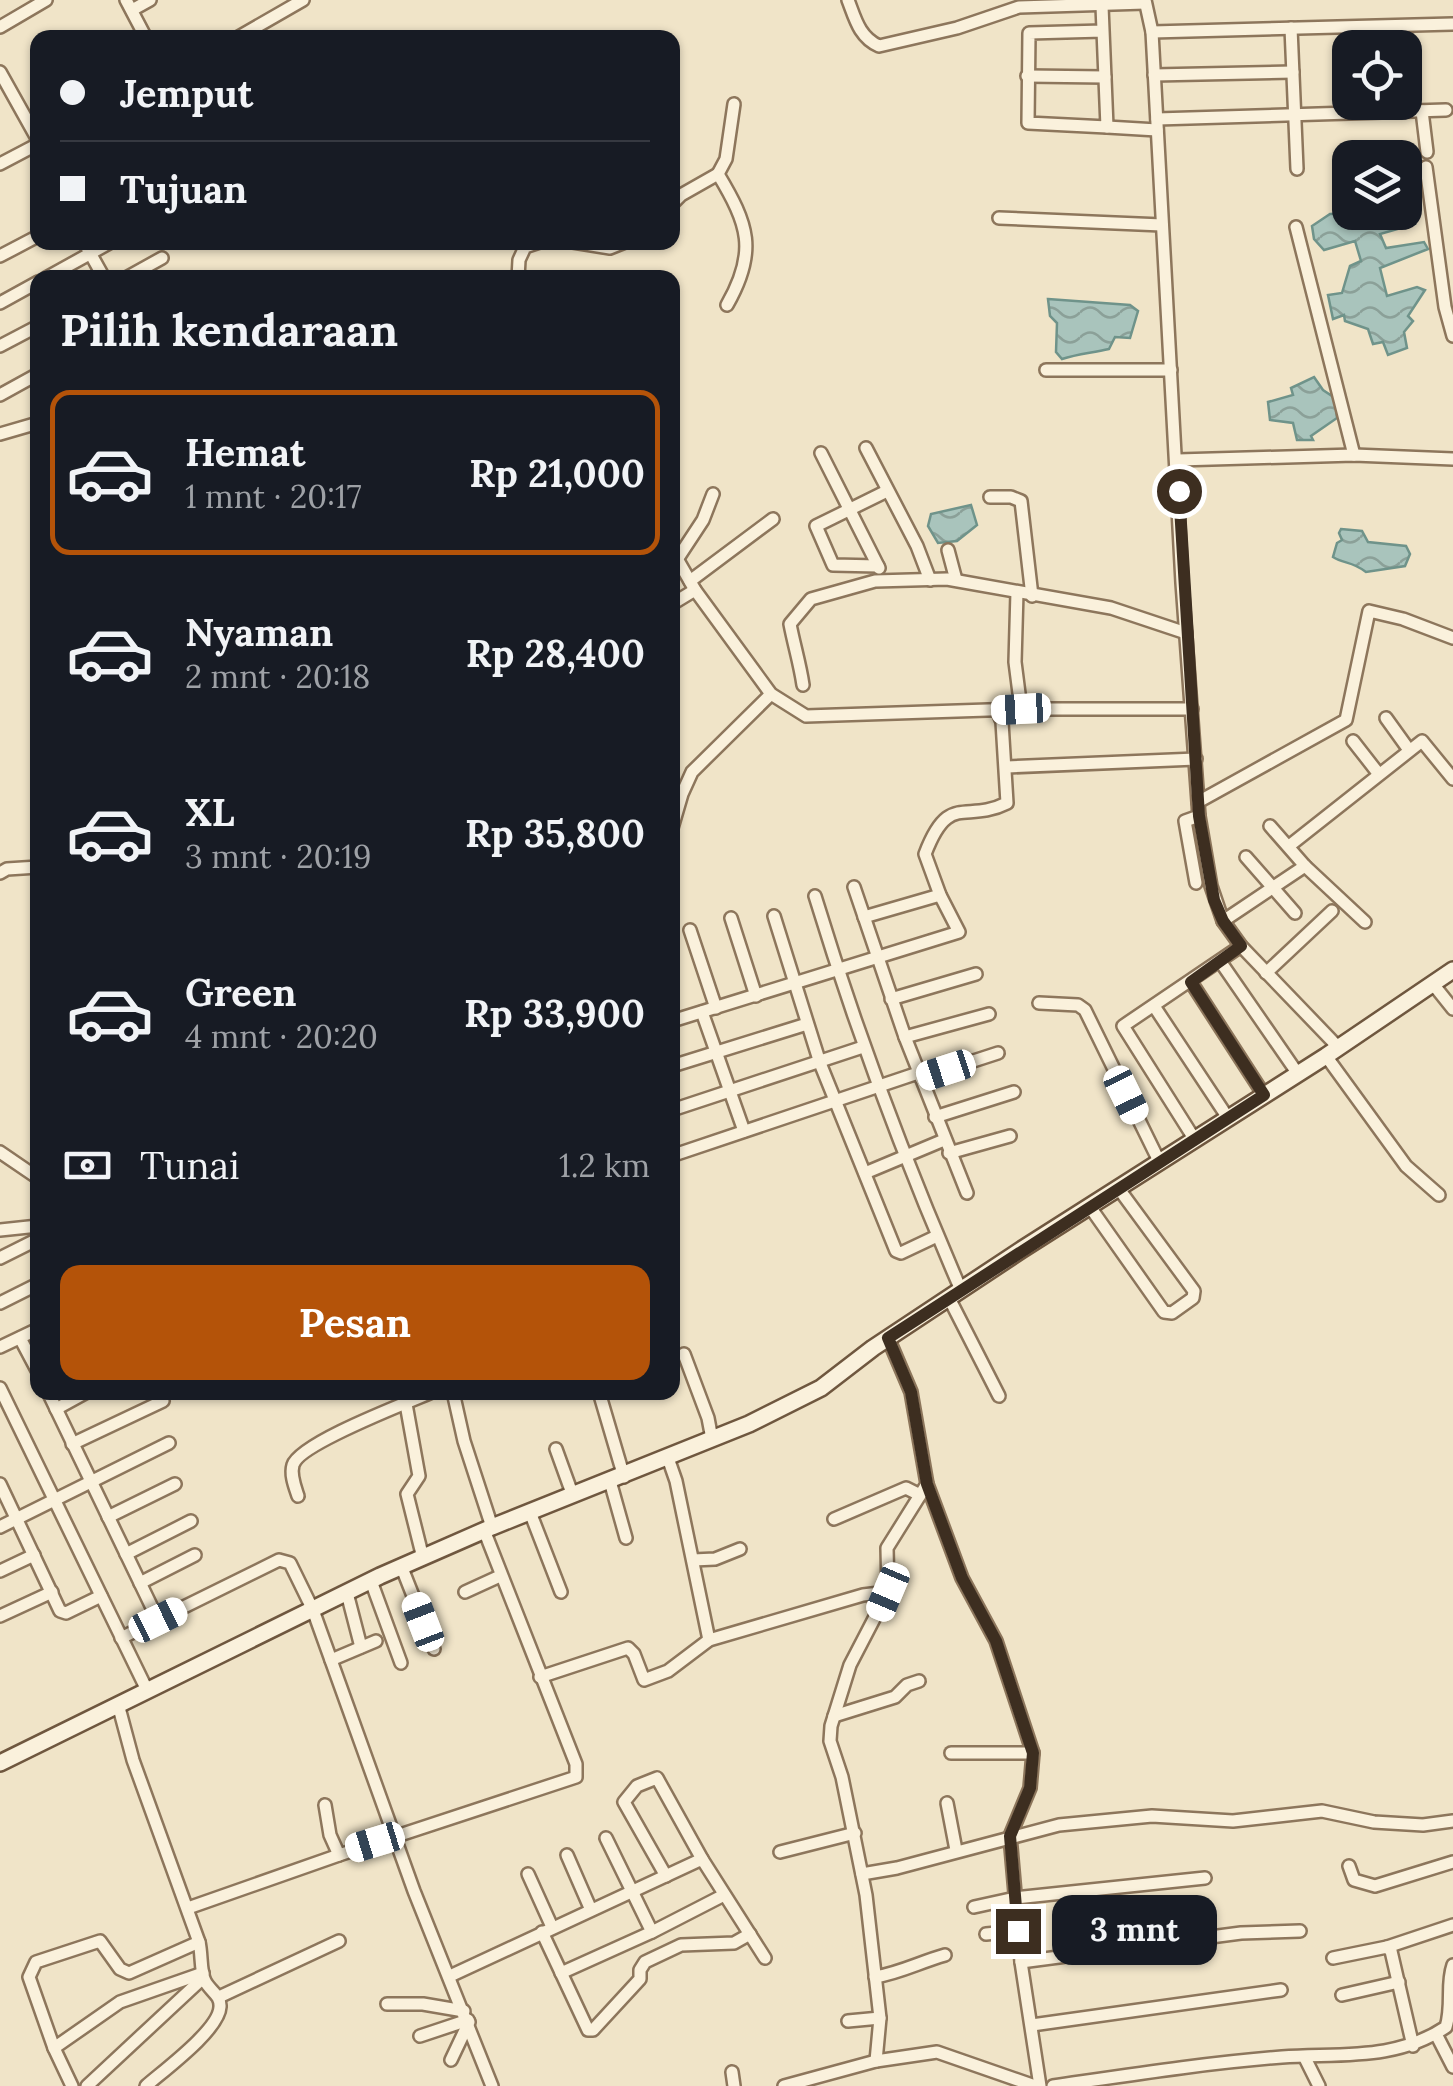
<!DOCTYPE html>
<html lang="id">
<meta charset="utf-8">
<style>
:root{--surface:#171b24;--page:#20242c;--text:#f1f3f6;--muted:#9ea1a6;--line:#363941;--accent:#b45309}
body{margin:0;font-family:Lora,serif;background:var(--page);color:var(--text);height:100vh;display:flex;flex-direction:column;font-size:38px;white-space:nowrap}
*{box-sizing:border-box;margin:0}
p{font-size:32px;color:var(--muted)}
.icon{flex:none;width:55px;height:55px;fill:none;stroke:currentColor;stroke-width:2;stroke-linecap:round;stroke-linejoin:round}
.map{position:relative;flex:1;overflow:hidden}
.side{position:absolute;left:30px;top:270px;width:650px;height:1130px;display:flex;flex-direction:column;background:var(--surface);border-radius:20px;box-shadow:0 2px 8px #0004}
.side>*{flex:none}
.guide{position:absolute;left:30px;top:30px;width:650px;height:220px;border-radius:20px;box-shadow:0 2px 8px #0004;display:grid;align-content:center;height:220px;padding:0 30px;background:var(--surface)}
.controls{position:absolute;left:1332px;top:30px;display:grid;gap:20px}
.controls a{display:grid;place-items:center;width:90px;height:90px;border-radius:20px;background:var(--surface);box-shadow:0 2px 8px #0004;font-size:50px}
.end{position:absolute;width:45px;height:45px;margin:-22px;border:12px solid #3d2e20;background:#fff;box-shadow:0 0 0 5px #fff}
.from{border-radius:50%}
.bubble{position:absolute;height:70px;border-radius:20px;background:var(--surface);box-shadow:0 2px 8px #0004;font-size:32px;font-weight:800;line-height:70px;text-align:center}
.car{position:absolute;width:30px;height:60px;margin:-30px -15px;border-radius:12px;box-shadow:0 0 8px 2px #0007;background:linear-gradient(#fff 24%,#345 0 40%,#fff 0 76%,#345 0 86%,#fff 0)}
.guide b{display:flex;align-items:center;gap:35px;height:95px;font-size:38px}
.guide b+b{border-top:2px solid var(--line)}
.guide i{width:25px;height:25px;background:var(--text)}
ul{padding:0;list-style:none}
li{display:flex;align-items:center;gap:30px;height:165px;margin:0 20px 15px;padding:0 10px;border:5px solid transparent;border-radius:20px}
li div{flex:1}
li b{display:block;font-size:38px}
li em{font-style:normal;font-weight:800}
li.active{border-color:var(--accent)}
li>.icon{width:90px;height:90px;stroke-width:1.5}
h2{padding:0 30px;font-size:45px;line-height:120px}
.pay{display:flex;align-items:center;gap:25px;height:110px;padding:0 30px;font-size:38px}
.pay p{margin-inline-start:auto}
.action{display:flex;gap:20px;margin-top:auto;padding:20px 30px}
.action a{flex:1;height:115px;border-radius:20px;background:var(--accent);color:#fff;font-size:40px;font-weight:800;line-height:115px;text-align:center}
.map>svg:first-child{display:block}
</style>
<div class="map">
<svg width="1453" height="2086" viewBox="0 0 1453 2086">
<defs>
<pattern id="water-waves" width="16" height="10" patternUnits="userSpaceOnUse" patternTransform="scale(2.5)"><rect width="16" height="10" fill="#a9c4bc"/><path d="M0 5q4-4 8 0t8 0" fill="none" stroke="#8ba098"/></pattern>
</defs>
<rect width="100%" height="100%" fill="#f0e4c8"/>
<g fill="url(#water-waves)" stroke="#6f938a" stroke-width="2.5">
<path d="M1409,205l6,19 -35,10 6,14 38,-6 4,7 -48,19 7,28 30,-9 8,3 -17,26 5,5 -9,11 3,16 -19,7 -5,-13 -10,2 -5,-15 -23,-8 -1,-6 -11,4 -5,-24 14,-2 8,-27 11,-5 -6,-20 -31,9 -10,-11 -2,-13 18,-12 47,-2 5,4 23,-4v-6z"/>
<path d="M1048,299l82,6 8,6 -8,27 -15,-1 -6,12c-17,4 -31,5 -47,10l-6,-7 1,-29 -7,-7z"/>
<path d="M1314,377l9,13 12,8 2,20 -26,18 2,4h-16l-4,-17 -23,-3 -2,-18 25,-7 -2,-7z"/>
<path d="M971,505l6,20 -20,16 -19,2 -10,-17 3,-12z"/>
<path d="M1341,529l21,2 6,11 38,4 4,8 -5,12 -39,6c-14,-11 -22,-8 -33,-15l4,-14 5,-3 -3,-7z"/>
</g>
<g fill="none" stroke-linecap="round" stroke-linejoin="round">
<g stroke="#8d765c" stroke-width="16">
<g id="street">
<path d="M126,0l20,38"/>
<path d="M848,0c7,18 11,37 31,46l78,-18 62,-21 126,-4"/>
<path d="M1145,0l7,32 30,551 17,233 12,70 12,35 18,25 97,101"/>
<path d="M1102,6l5,121 -79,-4 1,-90 74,-2"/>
<path d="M132,10l18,-10"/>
<path d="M0,27l46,-27"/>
<path d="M1291,28l6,141"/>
<path d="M1152,32l301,-8"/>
<path d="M237,38l66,-38"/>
<path d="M0,72l38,68"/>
<path d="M1154,75l139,-3"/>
<path d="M1027,76l78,1"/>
<path d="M1422,111l5,41"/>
<path d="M1157,119l289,-9"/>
<path d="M1107,127l50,3"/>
<path d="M0,164l38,-20"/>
<path d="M1426,167l19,140 8,29"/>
<path d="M718,174l8,-15 8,-55"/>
<path d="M672,204l9,-9 37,-21c30,50 40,77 9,131"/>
<path d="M999,218l163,7"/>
<path d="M1296,227l58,228"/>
<path d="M84,242l20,36"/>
<path d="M573,242l37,6 15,-6"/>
<path d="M0,256l38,-20"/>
<path d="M46,278l65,-36"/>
<path d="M126,278l36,-20"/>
<path d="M518,278l1,-18 6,-13 15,-5"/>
<path d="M0,303l38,-21"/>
<path d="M0,346l38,-20"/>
<path d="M1046,370h125"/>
<path d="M0,395l38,-21"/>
<path d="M0,434l38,-11"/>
<path d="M866,448l51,98 13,34"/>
<path d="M821,453l58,115"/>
<path d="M1178,460l176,-5 99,4"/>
<path d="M990,497h21l10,4 11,95"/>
<path d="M672,550l23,40 76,104 35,22 215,-7h171"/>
<path d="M948,550l8,30"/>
<path d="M678,558l25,-38 10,-26"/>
<path d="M878,566l-45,-1 -17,-39 71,-35"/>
<path d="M690,581l83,-62"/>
<path d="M1017,592l-2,70 6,47"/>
<path d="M672,604l23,-14"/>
<path d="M803,685c-3,-21 -9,-40 -13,-61l21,-25 64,-18 72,-2 164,29 75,25"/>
<path d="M1386,718l23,32"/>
<path d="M1353,741l25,32"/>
<path d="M1007,767l189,-8"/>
<path d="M1198,802l148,-82 23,-109 34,8 50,19"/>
<path d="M1270,826l35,40 60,56"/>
<path d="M672,828l10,-34 10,-22 79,-78"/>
<path d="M1289,846l133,-105 31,38"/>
<path d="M1246,857l49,56"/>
<path d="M0,873l7,-4 31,-2"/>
<path d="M1196,883l-11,-62 14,-5"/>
<path d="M854,887l51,150 62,156"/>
<path d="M815,896c41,135 90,265 146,394"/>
<path d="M774,916l46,147 76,188 5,2 36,-17"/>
<path d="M864,917l76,-22"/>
<path d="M731,918l25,78"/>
<path d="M1223,921l82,-55"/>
<path d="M690,930l26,78"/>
<path d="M1220,961l78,113"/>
<path d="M1266,973l66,-62"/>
<path d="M1191,982l73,113"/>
<path d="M1433,984l20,25"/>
<path d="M891,999l85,-25"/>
<path d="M1039,1003l39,2 7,5 75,153"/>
<path d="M1154,1006l74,112"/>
<path d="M702,1012l42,119"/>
<path d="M672,1021l287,-89 -19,-37 -15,-41c24,-63 40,-30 82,-51l-5,-81 -5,-12"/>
<path d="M905,1037l84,-23"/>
<path d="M1326,1056l80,110 33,29"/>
<path d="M672,1066l135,-42"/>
<path d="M921,1078l77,-25"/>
<path d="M672,1110l191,-63"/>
<path d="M935,1117l79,-25"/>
<path d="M1195,1140l-72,-114 118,-80"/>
<path d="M0,1152l38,26"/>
<path d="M949,1153l61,-17"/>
<path d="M674,1155l244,-82"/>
<path d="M865,1173l79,-33"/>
<path d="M1090,1207l74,105 8,1 21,-15 1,-7 -75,-102"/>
<path d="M0,1230l38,-4"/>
<path d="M0,1258l38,-19"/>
<path d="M949,1298l50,98"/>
<path d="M0,1303l38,-19"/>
<path d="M20,1338l18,34"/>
<path d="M0,1347l38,-18"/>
<path d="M684,1354l24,64 4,21"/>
<path d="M0,1388l147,302"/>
<path d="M48,1392l110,228"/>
<path d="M453,1392l11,49 28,86"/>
<path d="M599,1392l25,85"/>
<path d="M406,1404l13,72 -12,18 16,64"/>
<path d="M56,1409l31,-17"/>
<path d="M72,1444l91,-43"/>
<path d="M556,1449l17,47"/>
<path d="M668,1458l8,23 33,159"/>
<path d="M610,1481l16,57"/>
<path d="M0,1484l60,127 6,2 35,-17"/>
<path d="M927,1484l35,94 34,63 37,112 -3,35 -20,48 11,126 19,124"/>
<path d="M298,1496c-3,-9 -8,-21 -5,-31 7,-22 114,-62 139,-73"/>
<path d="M530,1512l31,80"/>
<path d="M108,1517l67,-33"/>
<path d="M834,1519l72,-31 14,7"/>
<path d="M0,1527l169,-84"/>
<path d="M126,1554l65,-33"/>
<path d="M693,1560l22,-1 25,-10"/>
<path d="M402,1568l32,81"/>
<path d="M0,1571l34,-16"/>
<path d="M371,1581l30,82"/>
<path d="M140,1583l55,-28"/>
<path d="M465,1592l35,-16"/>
<path d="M347,1593l14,54"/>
<path d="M0,1616l52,-24"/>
<path d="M121,1638l158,-78 11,3 23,47 101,281 78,195"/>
<path d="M331,1660l45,-19"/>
<path d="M540,1677l88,-29 6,6 10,26 24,-9 41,-31 154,-45 25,-3"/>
<path d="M834,1716l61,-19 12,-12 12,-4"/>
<path d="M951,1753h82"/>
<path d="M947,1803l9,47"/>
<path d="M325,1805l5,30 9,20 237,-78v-13l-92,-234"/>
<path d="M780,1852l75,-19"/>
<path d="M567,1855l24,55"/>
<path d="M1349,1866l5,14 21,6 78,-24"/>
<path d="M528,1874l24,53"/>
<path d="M862,1874l35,-6 162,-43 93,-9 81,5 89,-10 52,11 49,3 30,-4"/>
<path d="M666,1876l-42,-74 13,-16 20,-8 45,81"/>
<path d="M974,1907l41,-9 190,-20"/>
<path d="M188,1908l151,-53"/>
<path d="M542,1932l46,98h5l47,-51v-9l5,-8 36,-17 53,-2 16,-9"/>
<path d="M652,1932l72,-37"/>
<path d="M986,1934l32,-3"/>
<path d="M1387,1947l66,-22"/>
<path d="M1333,1958l54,-11 4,4 22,95"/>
<path d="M1021,1962l220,-29 59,-2"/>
<path d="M561,1973l91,-41 -46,-94"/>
<path d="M450,1976l252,-117 63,99"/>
<path d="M875,1977c25,-4 45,-15 70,-22"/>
<path d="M1342,1995l57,-13"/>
<path d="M219,1997l120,-56"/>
<path d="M387,2004h36l41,7"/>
<path d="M848,2021l32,-3"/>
<path d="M1032,2025l249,-35"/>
<path d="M1436,2034l17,33"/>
<path d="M420,2036l48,-16"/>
<path d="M54,2048l66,-46 83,-29"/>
<path d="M1305,2058l14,28"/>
<path d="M451,2060l18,-38"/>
<path d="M876,2061l4,-43 -14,-123 -24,-118 -12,-36 1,-15 19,-61 38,-73 -1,-44 40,-64 -16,-92 -23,-54"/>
<path d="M732,2072l2,14"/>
<path d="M72,2086l-18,-38 -25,-71 7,-15 64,-21 20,28 9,4 70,-31 -66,-182 -15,-56"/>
<path d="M87,2086l116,-108"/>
<path d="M146,2086c17,-15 73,-56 74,-79 1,-12 -10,-16 -15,-26 -5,-10 -3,-27 -6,-39"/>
<path d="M784,2086l92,-25 61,-9 98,34"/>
<path d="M1053,2086c76,-11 153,-23 229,-29 58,-4 113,4 164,-30 7,-23 0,-42 7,-62"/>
</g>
</g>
<g stroke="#6f573f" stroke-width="20">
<path id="secondary" d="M0,1763l380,-187 112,-49 257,-103 72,-36 52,-40 148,-98 305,-194 127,-86"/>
</g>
<use href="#street" stroke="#faf1dc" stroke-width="11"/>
<use href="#secondary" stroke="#faf1dc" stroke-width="15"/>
</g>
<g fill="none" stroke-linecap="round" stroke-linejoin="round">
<path stroke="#3d2e20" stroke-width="12" d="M1018,1931l-8,-95 20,-48 3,-35 -37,-112 -34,-63 -35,-94 -16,-92 -23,-54 376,-243 -73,-113 50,-36 -18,-25 -9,-21 -15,-84 -20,-325"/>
</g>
</svg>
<div class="controls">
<a><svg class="icon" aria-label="locate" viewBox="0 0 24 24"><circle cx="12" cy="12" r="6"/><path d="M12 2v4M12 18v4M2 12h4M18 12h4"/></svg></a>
<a><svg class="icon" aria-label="layers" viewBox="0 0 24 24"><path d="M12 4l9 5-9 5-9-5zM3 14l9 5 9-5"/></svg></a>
</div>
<i class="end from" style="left:1179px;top:491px"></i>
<i class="end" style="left:1018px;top:1931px"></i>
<div class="bubble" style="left:1052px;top:1895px;width:165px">3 mnt</div>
<i class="car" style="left:1021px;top:709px;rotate:267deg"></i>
<i class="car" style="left:946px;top:1070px;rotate:252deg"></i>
<i class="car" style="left:1126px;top:1095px;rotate:154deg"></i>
<i class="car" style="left:888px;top:1592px;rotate:203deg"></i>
<i class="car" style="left:158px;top:1620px;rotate:64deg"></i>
<i class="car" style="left:423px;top:1622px;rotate:339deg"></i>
<i class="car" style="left:375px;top:1842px;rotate:253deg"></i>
<div class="guide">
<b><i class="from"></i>Jemput</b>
<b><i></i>Tujuan</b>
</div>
<section class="side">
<h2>Pilih kendaraan</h2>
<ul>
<li class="active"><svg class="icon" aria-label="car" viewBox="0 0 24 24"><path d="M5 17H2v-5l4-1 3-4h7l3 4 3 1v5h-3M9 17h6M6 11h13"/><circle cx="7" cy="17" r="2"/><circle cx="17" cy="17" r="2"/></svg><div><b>Hemat</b><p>1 mnt · 20:17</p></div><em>Rp 21,000</em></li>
<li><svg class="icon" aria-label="car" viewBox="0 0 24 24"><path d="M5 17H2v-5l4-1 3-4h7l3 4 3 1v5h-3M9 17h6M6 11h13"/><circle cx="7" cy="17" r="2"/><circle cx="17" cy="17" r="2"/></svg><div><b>Nyaman</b><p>2 mnt · 20:18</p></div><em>Rp 28,400</em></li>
<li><svg class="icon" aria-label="car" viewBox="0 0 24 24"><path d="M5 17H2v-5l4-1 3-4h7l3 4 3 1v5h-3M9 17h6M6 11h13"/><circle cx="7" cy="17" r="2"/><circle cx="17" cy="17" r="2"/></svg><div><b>XL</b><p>3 mnt · 20:19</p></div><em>Rp 35,800</em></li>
<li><svg class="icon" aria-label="car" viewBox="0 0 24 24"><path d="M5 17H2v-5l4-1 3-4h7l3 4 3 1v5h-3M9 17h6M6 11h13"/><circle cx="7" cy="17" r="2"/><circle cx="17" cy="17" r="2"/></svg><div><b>Green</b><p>4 mnt · 20:20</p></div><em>Rp 33,900</em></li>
</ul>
<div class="pay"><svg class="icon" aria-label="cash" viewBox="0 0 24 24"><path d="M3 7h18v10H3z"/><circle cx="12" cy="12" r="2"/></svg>Tunai<p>1.2 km</p></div>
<div class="action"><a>Pesan</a></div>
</section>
</div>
